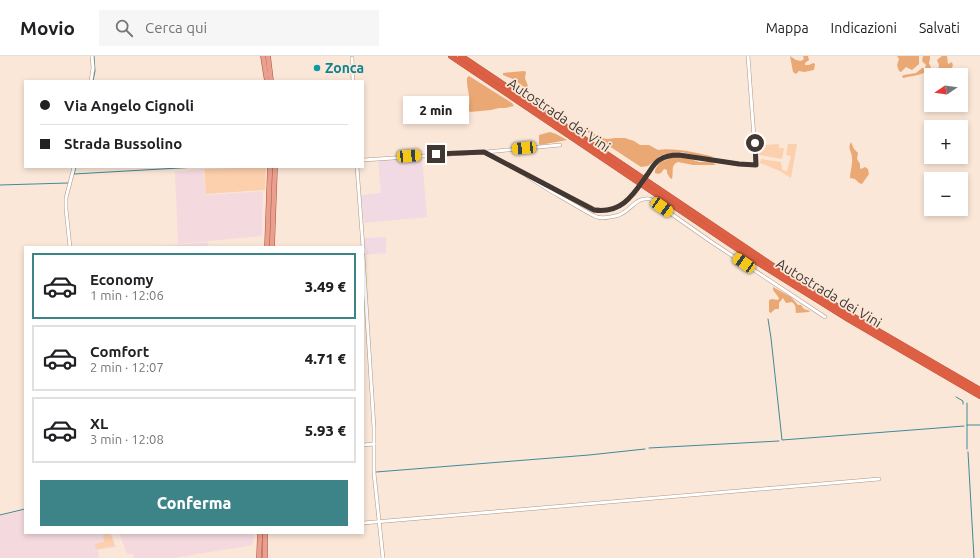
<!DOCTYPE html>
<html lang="it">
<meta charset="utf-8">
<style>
:root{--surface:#fff;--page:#f6f6f6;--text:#202124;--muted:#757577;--line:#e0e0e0;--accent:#3c8488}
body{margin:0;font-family:Ubuntu,sans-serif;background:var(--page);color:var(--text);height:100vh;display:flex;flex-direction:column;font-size:15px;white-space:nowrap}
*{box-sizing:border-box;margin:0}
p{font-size:13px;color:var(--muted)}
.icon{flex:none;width:22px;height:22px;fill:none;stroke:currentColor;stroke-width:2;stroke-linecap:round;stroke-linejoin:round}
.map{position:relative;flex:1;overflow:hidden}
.details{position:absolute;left:24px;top:190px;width:340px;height:288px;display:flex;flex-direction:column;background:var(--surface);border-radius:0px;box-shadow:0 2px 6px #0003}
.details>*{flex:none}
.hud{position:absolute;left:24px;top:24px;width:340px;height:88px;border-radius:0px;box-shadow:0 2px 6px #0003;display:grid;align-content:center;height:88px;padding:0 16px;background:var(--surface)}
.needle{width:26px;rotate:257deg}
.buttons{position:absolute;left:924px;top:12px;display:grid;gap:8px}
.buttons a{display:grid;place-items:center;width:44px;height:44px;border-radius:0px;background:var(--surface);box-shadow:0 2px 6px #0003;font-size:20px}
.end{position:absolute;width:18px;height:18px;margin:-9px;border:5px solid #423831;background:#fff;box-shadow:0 0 0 2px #fff}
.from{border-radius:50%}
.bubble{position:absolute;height:28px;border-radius:0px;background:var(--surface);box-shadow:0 2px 6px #0003;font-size:13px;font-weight:800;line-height:28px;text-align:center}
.car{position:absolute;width:12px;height:24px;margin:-12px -6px;border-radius:5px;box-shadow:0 0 3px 1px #0007;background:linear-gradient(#f5c518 24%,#345 0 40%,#f5c518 0 76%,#345 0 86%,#f5c518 0)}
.hud b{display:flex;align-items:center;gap:14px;height:38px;font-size:15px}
.hud b+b{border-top:1px solid var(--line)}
.hud i{width:10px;height:10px;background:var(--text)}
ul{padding:7px 0 0;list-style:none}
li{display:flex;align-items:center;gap:12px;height:66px;margin:0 8px 6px;padding:0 8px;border:2px solid var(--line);border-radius:0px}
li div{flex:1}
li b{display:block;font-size:15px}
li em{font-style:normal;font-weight:800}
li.active{border-color:var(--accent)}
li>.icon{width:36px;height:36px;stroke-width:1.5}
.primary-button{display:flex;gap:8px;margin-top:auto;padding:8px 16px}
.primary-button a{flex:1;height:46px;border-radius:0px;background:var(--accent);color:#fff;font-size:16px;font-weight:800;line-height:46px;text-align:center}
header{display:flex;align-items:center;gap:24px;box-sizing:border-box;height:56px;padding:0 20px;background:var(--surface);border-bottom:1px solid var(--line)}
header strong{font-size:19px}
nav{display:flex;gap:22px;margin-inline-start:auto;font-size:14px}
.search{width:280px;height:36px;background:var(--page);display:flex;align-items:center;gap:10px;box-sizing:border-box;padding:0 14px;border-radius:0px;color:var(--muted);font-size:15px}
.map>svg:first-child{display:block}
</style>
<header>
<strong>Movio</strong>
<div class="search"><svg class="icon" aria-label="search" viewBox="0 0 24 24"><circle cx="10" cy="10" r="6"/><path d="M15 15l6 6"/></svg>Cerca qui</div>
<nav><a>Mappa</a><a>Indicazioni</a><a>Salvati</a></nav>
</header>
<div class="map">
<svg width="980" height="502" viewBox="0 0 980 502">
<rect width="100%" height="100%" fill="#fbe7d8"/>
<g fill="#f4dadf">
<path d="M203,113l3,26 57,-4 -1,45 -84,8 -3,-72z"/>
<path d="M208,186v5h-74l43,-2z"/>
<path d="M25,454v23h86l5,14 -18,3 1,8h-99v-42z"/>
<path d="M119,477h135l-1,12 -79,13h-42l2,-1 -1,-3h-6z"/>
</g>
<g fill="#f2dae4">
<path d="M422,100l5,61 -63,6 -3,-28 20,-2 -3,-33z"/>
<path d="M386,181v16l-21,2 -1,-17z"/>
</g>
<g fill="#fccfad">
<path d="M779,88v4h5l-2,11 -23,-4v-8l1,-2z"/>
<path d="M788,88h9l-6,34 -11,-7 -20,-8 1,-4 20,3v3h1v5l5,1 4,-15 -5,-1z"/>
<path d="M266,111l-1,23 -59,4 -2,-25z"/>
<path d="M103,477h7l5,13 -19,3 -1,-5 9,-2z"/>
</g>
<g fill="#eaa875">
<path d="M790,0l6,4 5,1 3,-2 -1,-3h5l1,4 -4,3v2h4l4,-2 2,1 -1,6 -10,2 -5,-1 -3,3 -3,-2z"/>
<path d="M897,0h22v8l-7,6 -6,-3 -5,5 -2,-1 -2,-6 2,-6z"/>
<path d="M923,0h7v3l-1,4 3,7h6l1,-5 -2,-5 5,-4h5l1,8 4,-2 1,4c-6,10 -21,2 -29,7 -7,3 -14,3 -21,5l-1,-2 2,-1 12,-2 6,-5h3l1,-3 -4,-4z"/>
<path d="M524,15l2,1 -1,6 4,11 -2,1 -12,-10 -12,-5v-2z"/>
<path d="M469,20l43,27 2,3 -9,2h-6l-8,2 -21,2 -2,-3c4,-10 -2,-21 -1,-31z"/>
<path d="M580,70l9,4 9,7 9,2 8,-1h10l9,3 6,4h9l9,5c14,-3 42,3 56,7h-10l-23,-5 -16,2 -5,2 -12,10 -7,1 -61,-40z"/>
<path d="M550,76l6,2 11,6 -27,5 -1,-1v-9z"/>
<path d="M851,86l3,7 4,4 -1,6 3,5v4l1,1 4,-2 3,2 1,5 -7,10 -3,-1 -4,-4 -5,-1c0,-5 3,-16 2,-20 0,-7 -5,-9 -1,-16z"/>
<path d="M675,101h10l14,5h13l4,3h-23l-15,-3c-8,3 -4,10 -6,17l-2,-1 -3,-5v-3l-3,-1 -3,4 -3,1 -3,-1v-3l5,-8z"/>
<path d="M773,231l18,10 7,8h3l3,4 6,2 -1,1 -13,1c-1,-5 1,-7 -4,-11l-6,1 -3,-5 -4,5v6h-4l-4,4 -2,-1v-12l3,-1 6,1 1,-2 -6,-8z"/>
</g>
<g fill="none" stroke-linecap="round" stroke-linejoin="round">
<g stroke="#418a99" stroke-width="1">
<path d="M93,25l2,-10 -1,-15"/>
<path d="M74,118l123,-7"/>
<path d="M74,118l2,-7"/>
<path d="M0,129l68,-2"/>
<path d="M768,263l3,19 11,102 182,-14"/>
<path d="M956,341l7,4v3"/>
<path d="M967,347v46"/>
<path d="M967,369h13"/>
<path d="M649,392l130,-7"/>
<path d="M968,396l6,106"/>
<path d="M376,416l213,-17 56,-6"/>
<path d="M0,459l25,-6"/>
</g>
<g stroke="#af9786" stroke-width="4">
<g id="minor">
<path d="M352,2l1,23"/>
<path d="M91,25l2,-13 -1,-12"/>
<path d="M486,96l74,-7"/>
<path d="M363,104l121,-8 39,21"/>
<path d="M357,111l6,80"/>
<path d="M650,115c7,-11 16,-16 29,-16l60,9 17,1 -8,-109"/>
<path d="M523,117c16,12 33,21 50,31 7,4 16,10 24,13 7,2 15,0 22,-2 13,-5 16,-18 31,-16l60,42 115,76"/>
<path d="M530,121l64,32c19,4 27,-3 40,-15"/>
<path d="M70,191l-4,-38v-11l8,-31"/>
<path d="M363,199l11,173v45l9,85"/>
<path d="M363,389l11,-1"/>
<path d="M363,467l516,-44"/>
</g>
</g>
<g stroke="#a7523d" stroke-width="5.5">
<g id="primary">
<path d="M263,0l4,25"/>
<path d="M268,0l3,25"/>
<path d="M267,191l3,-80"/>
<path d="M272,191l3,-80"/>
<path d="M259,502l1,-25"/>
<path d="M265,502v-25"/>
</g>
</g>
<g stroke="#a7523d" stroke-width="6">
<g id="motorway">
<path d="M451,0l306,206 91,57 132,77"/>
<path d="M461,0l318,214 77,48 124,72"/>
</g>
</g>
<use href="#minor" stroke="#fff" stroke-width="3"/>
<use href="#primary" stroke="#eba08f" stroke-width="4.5"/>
<use href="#motorway" stroke="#de6044" stroke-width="5.5"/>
<g stroke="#af9786" stroke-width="4" stroke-linecap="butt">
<path id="minor-bridge" d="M634,138l16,-23"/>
</g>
<use href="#minor-bridge" stroke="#fff" stroke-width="3"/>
</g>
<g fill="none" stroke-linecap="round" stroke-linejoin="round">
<path stroke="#423831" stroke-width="5" d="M436,98l48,-2 110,58c28,4 39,-15 53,-35 4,-5 6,-11 12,-15 6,-4 13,-5 20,-5l60,9 17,1 -1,-22"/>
</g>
<circle fill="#0f9aa8" stroke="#fbe7d8" stroke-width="1.5" cx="317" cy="12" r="4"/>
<g text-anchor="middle" stroke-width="3.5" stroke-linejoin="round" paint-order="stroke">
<g font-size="14" font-weight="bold" fill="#0d838f" stroke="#fbe7d8" text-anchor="start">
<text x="325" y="17">Zonca</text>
</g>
<g font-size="14" fill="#423831" stroke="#fbe7d8">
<text transform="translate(559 59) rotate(34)" y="5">Autostrada dei Vini</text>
<text transform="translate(829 237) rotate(31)" y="5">Autostrada dei Vini</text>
</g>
</g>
</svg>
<div class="buttons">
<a><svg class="needle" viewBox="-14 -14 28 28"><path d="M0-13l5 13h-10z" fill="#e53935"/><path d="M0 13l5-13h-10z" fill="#757577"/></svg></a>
<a>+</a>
<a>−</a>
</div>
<i class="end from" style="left:755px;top:87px"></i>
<i class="end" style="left:436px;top:98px"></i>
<div class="bubble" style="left:403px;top:40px;width:66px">2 min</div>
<i class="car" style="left:524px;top:92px;rotate:265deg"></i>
<i class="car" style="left:409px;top:100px;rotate:86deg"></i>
<i class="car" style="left:662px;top:151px;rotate:125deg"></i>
<i class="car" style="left:744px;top:207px;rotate:304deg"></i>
<div class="hud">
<b><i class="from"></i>Via Angelo Cignoli</b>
<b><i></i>Strada Bussolino</b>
</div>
<section class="details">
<ul>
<li class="active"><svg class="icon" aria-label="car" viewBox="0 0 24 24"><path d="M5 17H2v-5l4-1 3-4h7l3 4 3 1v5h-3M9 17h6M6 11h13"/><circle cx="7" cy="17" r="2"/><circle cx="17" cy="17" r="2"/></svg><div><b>Economy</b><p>1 min · 12:06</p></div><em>3.49 €</em></li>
<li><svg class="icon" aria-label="car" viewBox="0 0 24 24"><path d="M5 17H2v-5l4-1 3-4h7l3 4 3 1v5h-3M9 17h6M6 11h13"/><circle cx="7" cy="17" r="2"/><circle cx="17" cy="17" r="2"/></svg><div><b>Comfort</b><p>2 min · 12:07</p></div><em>4.71 €</em></li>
<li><svg class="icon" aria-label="car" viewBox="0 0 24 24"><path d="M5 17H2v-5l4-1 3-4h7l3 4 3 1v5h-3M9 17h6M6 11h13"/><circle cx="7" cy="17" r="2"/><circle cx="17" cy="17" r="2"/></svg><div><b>XL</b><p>3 min · 12:08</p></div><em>5.93 €</em></li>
</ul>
<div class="primary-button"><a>Conferma</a></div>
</section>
</div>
